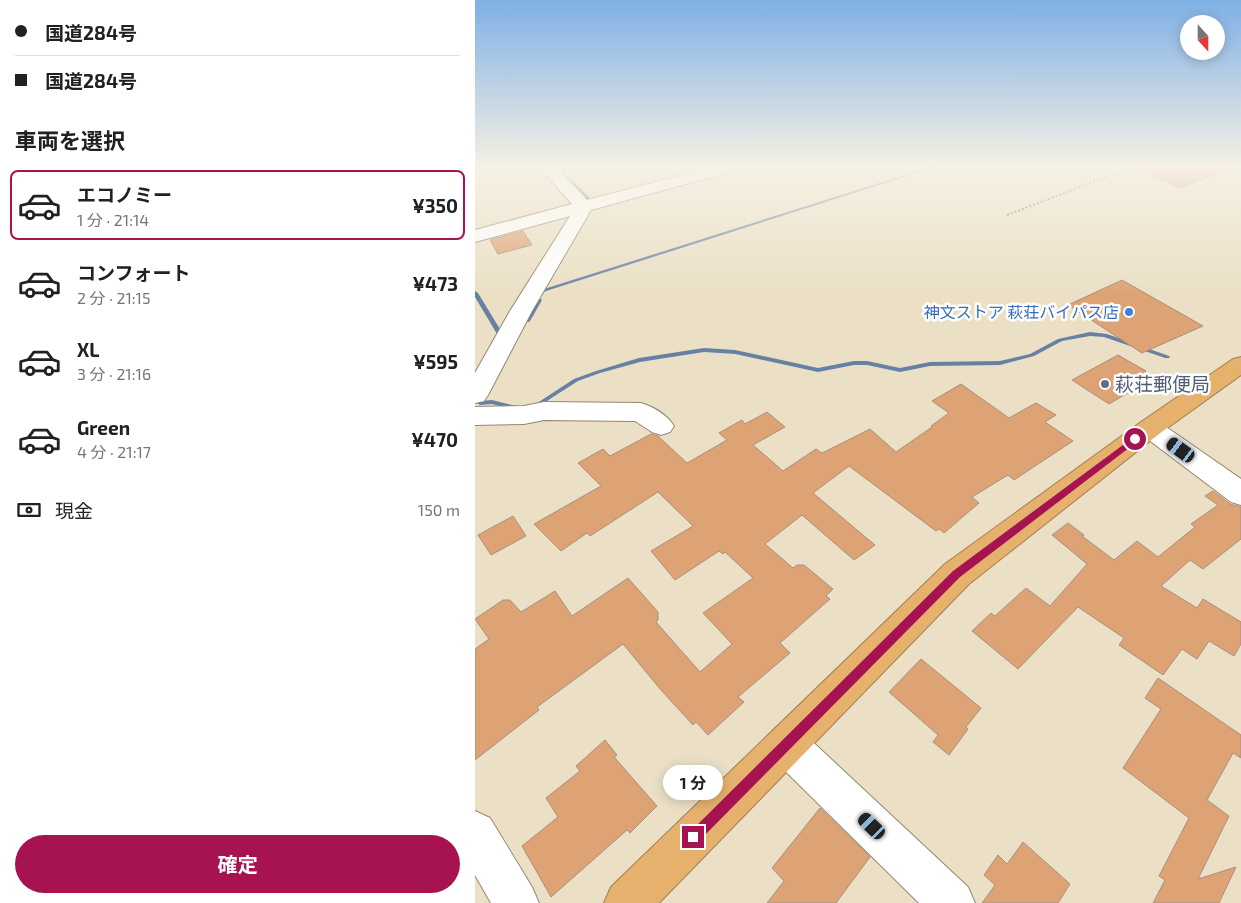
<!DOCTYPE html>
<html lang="ja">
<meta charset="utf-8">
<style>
:root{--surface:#fff;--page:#f2f2f2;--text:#202124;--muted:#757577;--line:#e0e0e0;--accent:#a61350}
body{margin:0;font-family:"Exo 2","Noto Sans JP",sans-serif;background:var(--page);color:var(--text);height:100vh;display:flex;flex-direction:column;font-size:19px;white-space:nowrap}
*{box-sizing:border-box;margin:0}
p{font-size:16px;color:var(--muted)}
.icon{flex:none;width:28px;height:28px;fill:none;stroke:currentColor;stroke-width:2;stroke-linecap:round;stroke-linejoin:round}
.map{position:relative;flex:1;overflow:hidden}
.side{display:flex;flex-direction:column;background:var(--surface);width:475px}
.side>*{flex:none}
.banner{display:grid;align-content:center;height:110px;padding:0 15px;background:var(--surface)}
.needle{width:32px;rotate:159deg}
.fabs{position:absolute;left:705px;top:15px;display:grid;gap:10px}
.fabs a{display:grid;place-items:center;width:45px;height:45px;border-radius:50%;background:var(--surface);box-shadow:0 2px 12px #0003;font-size:25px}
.end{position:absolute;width:22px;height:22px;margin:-11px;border:6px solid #a61350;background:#fff;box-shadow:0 0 0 2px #fff}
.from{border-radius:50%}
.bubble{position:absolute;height:35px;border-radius:18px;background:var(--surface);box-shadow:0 2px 12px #0003;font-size:16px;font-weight:700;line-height:35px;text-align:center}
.car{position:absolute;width:15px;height:30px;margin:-15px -8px;border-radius:6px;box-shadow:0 0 4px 1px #0007;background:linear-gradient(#222 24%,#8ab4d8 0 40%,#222 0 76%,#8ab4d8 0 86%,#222 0)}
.banner b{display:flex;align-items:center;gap:18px;height:48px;font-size:19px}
.banner b+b{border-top:1px solid var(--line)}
.banner i{width:12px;height:12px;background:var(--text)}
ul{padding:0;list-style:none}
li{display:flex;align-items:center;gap:15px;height:70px;margin:0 10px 8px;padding:0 5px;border:2px solid transparent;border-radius:8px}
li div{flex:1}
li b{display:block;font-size:19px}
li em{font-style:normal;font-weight:700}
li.on{border-color:var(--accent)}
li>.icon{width:45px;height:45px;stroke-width:1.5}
h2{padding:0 15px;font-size:22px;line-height:60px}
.pay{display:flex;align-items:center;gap:12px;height:55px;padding:0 15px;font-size:19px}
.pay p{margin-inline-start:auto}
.cta{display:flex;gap:10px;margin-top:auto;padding:10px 15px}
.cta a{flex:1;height:58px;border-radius:30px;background:var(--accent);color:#fff;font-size:20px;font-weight:700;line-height:58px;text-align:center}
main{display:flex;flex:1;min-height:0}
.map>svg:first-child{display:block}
</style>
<main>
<section class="side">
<div class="banner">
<b><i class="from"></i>国道284号</b>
<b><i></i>国道284号</b>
</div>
<h2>車両を選択</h2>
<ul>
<li class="on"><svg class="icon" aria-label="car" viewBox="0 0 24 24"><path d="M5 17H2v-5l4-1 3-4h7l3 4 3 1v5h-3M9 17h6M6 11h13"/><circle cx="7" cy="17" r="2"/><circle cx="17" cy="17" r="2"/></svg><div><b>エコノミー</b><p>1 分 · 21:14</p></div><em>¥350</em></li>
<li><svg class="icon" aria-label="car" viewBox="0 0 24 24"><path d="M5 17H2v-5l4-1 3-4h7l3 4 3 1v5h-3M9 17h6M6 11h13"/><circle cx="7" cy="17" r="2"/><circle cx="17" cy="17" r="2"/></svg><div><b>コンフォート</b><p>2 分 · 21:15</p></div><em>¥473</em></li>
<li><svg class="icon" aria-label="car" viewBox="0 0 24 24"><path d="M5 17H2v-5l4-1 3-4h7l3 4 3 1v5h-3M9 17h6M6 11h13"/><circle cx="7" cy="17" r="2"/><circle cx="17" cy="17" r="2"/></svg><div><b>XL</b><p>3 分 · 21:16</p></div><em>¥595</em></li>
<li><svg class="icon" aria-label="car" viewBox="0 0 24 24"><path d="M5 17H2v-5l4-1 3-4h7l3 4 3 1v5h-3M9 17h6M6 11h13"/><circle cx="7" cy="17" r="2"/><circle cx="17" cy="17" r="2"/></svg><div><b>Green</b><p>4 分 · 21:17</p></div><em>¥470</em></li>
</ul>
<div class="pay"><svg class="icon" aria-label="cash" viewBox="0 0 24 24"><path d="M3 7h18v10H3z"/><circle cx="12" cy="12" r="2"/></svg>現金<p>150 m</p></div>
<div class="cta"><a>確定</a></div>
</section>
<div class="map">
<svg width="766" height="903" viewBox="0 0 766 903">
<rect width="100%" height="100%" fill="#ebe0c6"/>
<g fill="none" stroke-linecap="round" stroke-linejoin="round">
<g fill="#6781a5" fill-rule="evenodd">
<path d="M79,167h4l32,31v2h-4z"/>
<path d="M455,167h6l-390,124 -2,1 -3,-2z"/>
<path d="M0,291l3,2 28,46 -1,1h-4l-1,-1 -25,-42z"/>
<path d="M64,298l3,2 -12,21 -1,1h-4l-1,-1 12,-21z"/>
<path d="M615,332l17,2 62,22 1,1 -1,1h-4l-61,-21 -14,-1 -28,5 -28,15 -34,9 -70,1 -30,6 -33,-7h-13l-36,7 -83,-18 -31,-2 -64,10 -40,11 -22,8 -42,27h-4l-1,-1 43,-28 22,-8 43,-13 65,-10 31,2 83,18 36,-7h13l33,7 30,-6 70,-1 30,-7 28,-15z"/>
<path d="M17,400l24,6 1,2 -3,2 -22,-6 -12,1 -3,-2 3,-2z"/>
</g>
</g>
<g fill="#dda375" stroke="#a7907f">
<path d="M657,167h99l1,1 -51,20z"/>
<path d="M48,231l9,14 -34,9 -8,-14z"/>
<path d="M647,280l81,46 -61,27 -74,-48z"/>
<path d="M643,355l28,16 -17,10 9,6 -29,17 -37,-24z"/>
<path d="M486,384l48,34 27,-15 20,12 -11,7 28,19 -59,39 -6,-5 -36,22 7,6 -35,30 -5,-4 -3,2 -87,-65 -36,27 62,52 -21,15 -52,-45 -37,29 28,24 4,-3h7l29,24 -7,7 4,3 -50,44 10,10 -52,44 6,5 -36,33 -12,-13 -3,3 -32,-35 -38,-46 -86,63 2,3 -64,50v-111l14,-10 -14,-20 28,-19h7l11,12 34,-21 17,25 56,-38 30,34v8l-2,2 44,50 32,-28 -29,-31 50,-35 -28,-26 -2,2 -4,-3 -44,29 -24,-29 42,-25 -35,-34 -68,44 -3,-3 -26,18 -27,-27 67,-38 -23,-23 25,-14 7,7 41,-22 7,2 29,27 40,-23 -8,-7 23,-13 3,4 22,-12 18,15 -32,18 30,26 33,-22 6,4 48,-24 26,23 36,-25 -1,-1 18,-13 -17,-12z"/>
<path d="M738,491l17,13 11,3v32l-38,30 -13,-9 -29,26 36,22 6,-9 38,23v22l-7,12 -25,-15 -12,18 -15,-10 -19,26 -44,-30 5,-7 -46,-31 -60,62 -46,-38 19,-18 4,3 31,-28 24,18 37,-42 -35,-29 16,-12 16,12 -2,1 32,24 23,-19 21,16 37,-30 -4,-3 27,-19 -13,-9z"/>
<path d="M38,516l13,20 -35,19 -13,-20z"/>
<path d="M446,659l60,49 -15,19 2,2 -19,26 -16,-13 5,-7 -49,-43z"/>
<path d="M683,678l83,57v23l-8,-5 -26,47 22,16 -31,63 38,-12 -17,36h-66l12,-23 -6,-4 30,-58 -66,-50 38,-59 -16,-11z"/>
<path d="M130,740l12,15 -3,2 43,49 -27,27 -3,-3 -76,67 -29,-51 36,-29 -12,-19 34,-27 -4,-5z"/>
<path d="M345,808l50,49 -34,46h-69l17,-22 -12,-13z"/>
<path d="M548,842l47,42 -12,19h-76l13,-18 -11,-10 14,-20 9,9z"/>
</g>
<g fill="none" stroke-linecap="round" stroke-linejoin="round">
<g stroke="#928870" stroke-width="2">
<g id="minor">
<path d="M64,167h17l31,33 126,-33h26l-2,3 -146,40 -59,101 -44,84 -4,6 -9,2v-30l35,-62 60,-95 -95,26v-12l97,-26z"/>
<path d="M69,402l97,1c13,4 26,12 33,23l-4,6 -9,3 -9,-3 -17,-11 -91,-1 -20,4 -49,1v-18l49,-1z"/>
<path d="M675,419l9,3 82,57v26l-10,-3 -90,-68 -4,-6 4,-6z"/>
<path d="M312,725l14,6 167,156 7,16h-56l-146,-144 -6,-14 6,-14z"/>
<path d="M0,811l15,7 42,69 7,16h-48l-16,-28z"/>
</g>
</g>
<g stroke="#a27f50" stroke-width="2">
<path id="highway" d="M766,357v18l-82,59 -190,150 -310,319h-55l7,-16 334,-323 196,-142 92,-63z"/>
</g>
<path stroke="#837c6a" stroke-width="2" stroke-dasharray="2 2" stroke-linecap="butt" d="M532,215l125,-48"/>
<use href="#minor" fill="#fff" fill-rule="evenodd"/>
<use href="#highway" fill="#e5b16d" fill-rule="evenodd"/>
</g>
<linearGradient id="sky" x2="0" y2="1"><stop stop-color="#7fb0e5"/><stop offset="0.57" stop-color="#f6f1e5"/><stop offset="1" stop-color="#f6f1e5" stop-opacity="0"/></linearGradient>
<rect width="766" height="293" fill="url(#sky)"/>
<path fill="#a61350" d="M660,436l3,1v4l-178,136 -262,265 -5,2 -4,-2 -2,-5 2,-4 264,-262z"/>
<circle fill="#3f7fe0" stroke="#fff" stroke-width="2" cx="654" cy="312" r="5"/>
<circle fill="#5c6f8a" stroke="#fff" stroke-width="2" cx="630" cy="384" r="5"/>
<g text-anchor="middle" stroke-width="5" stroke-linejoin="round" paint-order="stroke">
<g font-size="16" fill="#366cbe" stroke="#fff" text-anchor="end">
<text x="644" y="318">神文ストア 萩荘バイパス店</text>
</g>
<g font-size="19" fill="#4e5e75" stroke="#fff" text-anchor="start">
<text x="640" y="391">萩荘郵便局</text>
</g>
</g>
</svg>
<div class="fabs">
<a><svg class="needle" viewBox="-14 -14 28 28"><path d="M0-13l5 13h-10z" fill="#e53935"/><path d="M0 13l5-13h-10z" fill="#757577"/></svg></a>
</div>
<i class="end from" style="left:660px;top:439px"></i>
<i class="end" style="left:218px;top:837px"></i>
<div class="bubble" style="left:188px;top:765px;width:60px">1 分</div>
<i class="car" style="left:706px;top:450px;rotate:306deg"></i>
<i class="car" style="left:397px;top:826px;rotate:314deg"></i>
</div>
</main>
